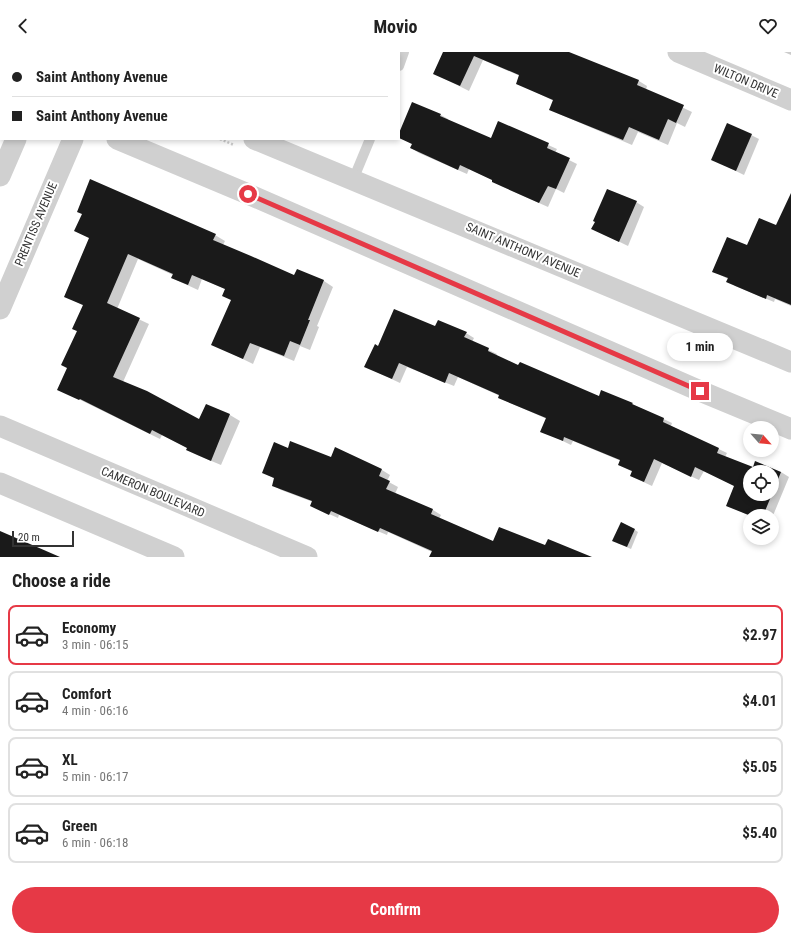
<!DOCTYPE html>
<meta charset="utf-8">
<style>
:root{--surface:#fff;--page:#f2f2f2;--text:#222;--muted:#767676;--line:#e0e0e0;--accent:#e63946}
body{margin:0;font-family:"Roboto Condensed",sans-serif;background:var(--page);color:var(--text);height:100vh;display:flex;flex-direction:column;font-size:15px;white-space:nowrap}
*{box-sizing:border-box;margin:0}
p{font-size:13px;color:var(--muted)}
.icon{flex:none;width:22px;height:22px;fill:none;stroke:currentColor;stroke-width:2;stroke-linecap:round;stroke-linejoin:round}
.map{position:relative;height:505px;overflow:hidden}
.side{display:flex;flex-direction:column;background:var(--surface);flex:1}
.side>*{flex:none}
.top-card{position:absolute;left:0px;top:0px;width:400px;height:88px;box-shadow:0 2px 6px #0003;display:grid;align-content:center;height:88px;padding:0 12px;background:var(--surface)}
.needle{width:26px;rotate:117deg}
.buttons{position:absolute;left:743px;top:369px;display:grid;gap:8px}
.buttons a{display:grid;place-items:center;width:36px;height:36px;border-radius:50%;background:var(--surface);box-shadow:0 2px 6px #0003;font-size:20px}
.scale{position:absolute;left:12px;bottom:10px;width:62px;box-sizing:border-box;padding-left:4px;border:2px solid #333;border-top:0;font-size:11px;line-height:14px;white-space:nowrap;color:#333;-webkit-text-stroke:3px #fff;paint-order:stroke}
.end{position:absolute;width:18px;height:18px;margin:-9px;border:5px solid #e63946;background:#fff;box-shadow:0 0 0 2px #fff}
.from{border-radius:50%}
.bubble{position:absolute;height:28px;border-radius:14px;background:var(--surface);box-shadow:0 2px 6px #0003;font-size:13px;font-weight:700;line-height:28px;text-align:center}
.top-card b{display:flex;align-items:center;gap:14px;height:38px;font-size:15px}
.top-card b+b{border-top:1px solid var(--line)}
.top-card i{width:10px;height:10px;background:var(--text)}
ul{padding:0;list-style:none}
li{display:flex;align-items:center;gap:12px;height:60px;margin:0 8px 6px;padding:0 4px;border:2px solid var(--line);border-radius:8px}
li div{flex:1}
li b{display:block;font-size:15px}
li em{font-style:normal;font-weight:700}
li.on{border-color:var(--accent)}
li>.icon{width:36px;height:36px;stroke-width:1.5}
h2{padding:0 12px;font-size:18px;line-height:48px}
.cta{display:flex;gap:8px;margin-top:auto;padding:8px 12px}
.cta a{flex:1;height:46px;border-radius:24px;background:var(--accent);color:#fff;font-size:16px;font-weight:700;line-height:46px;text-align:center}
header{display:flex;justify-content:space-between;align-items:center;height:52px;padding:0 12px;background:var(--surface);font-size:18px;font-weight:700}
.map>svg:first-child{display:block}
</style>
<header><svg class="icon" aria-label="back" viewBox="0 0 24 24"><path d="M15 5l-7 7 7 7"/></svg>Movio<svg class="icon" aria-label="heart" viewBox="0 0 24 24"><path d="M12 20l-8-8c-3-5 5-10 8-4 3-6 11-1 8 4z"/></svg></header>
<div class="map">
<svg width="791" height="505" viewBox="0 0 791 505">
<rect width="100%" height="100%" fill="#fff"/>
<g fill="#0003" fill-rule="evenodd">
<path d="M160,0h145l-145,1z"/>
<path d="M332,0h64l-64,1z"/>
<path d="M444,0h122l73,29 8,5 -1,4 46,22 -7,15 -8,-4 -9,22 -30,-13 -6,13 -73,-31 -9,-5 4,-8 -37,-18 3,-7 -37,-16 -14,31 -26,-13 -9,-5z"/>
<path d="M784,0h7v3z"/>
<path d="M441,63l7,4v2l43,18 7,-17 59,27 -2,4 22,11 -13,29 -8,-4 -8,18 -47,-21 -8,-6 -24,-11 -2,5 -48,-21 -8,-5 1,-4 -13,-7v-2z"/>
<path d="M751,83l8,4 -15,36 -31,-15z"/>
<path d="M636,150l8,5 -16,39 -35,-17z"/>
<path d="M78,160l137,23 10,6 -2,4 72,31 2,-6 27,11 9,6 -16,39 2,1 -9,23 -10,-4 -6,15 -34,-14 -7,17 -41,-20 20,-44 -7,-11 -23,-10 -4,11 -26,-12 1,-3 -35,-16 -21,50 32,15 -26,58 77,39 6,-16 24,10 10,6 -19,44 -24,-10 -10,-5 1,-2 -26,-13 -2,4 -102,-50 10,-21 10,-36 -5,-3 11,-23 -19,-10 25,-58 -14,-7 7,-17z"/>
<path d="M791,181v73l-16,-7 -1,3 -39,-16 -7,-7 -15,-8 34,-24z"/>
<path d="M436,276l30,5 8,5 -2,4 25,12 -1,2 103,42 33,6 40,19 -1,3 56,27 -2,4 28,11 28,4 8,5 -17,41v-2h-22l-23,-11 8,-19 -31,-15 -5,9 -37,-17 -10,23 -13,-6 -8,-4 2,-4 -14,-7 2,-4 -48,-20 -2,4 -29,-14 5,-12 -39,-17 -9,-4 1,-2 -42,-19 -4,9 -47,-19 -7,16 -34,-16zM750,420h22v22h-22z"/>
<path d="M288,397l94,21 8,5 -3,6 11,6 -3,7 38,16 8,5 -2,4 55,24 82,14h-143l-1,-5 -44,-20 -1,3 -48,-20 -1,3 -18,-8 -7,-8 -32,-12 -8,-5 2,-6 -11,-6z"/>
<path d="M635,478l3,2 -7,17 -14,-6z"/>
</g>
<g fill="#1a1a1a">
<path d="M443,0h126l70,28 -2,5 47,20 -8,18 -8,-4 -9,21 -30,-13 -6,13 -74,-30 4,-10 -37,-16 3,-9 -45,-19 -14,30 -27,-12z"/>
<path d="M412,50l29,12 -1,2 51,22 7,-17 51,22 -2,5 23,10 -14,31 -8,-3 -9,17 -47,-21v-2l-32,-15 -2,5 -48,-22 2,-4 -13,-6v-5z"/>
<path d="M727,71l25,11 -16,37 -25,-11z"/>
<path d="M90,127l126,55 -3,6 38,16 43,19 3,-6 27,11 -16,40h2l-10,25 -10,-4 -6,15 -34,-13 -7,16 -32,-14 20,-45 -9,-4 3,-7 -33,-14 -4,10 -17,-7 2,-4 -45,-20 -21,49 33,15 -27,59 34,14 52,28 7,-15 24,10 -19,47 -25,-11 1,-2 -35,-18 -2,4 -70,-35 -1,1 -22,-10 10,-22 -6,-3 16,-34 -5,-2 11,-24 -19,-8 25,-59 -15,-7 8,-17 -5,-2z"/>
<path d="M607,137l30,12 -18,41 -28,-13 4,-7 -2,-1z"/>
<path d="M791,141v112l-24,-10 -1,4 -40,-17 2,-4 -16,-6 15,-35 20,8 12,-27 17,7z"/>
<path d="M394,257l41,17 3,-6 29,12 -3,5 25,11 -1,3 30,14 2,-3 79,34 2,-6 32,13 -1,1 32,14 -1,4 56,26 -2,5 36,14 2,-6 26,11 -9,22v-22h-22v22h22l-9,22h-12l-25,-10 8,-20 -39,-19 -4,10 -37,-18 -10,23 -14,-6 2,-5 -14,-6 2,-5 -56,-23 -1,4 -23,-9 6,-14 -48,-20 1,-3 -50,-22 -4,10 -46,-20 -7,16 -28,-12 11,-23 3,2z"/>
<path d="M290,389l41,16 4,-10 47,22 -3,7 11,5 -4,8 47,20 -2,5 62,27 6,-14 46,18 3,-6 44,18h-163l3,-6 -52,-23 -2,4 -47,-21 -2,4 -19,-9 2,-5 -40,-15 2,-8 -12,-5 12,-31 14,6z"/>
<path d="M621,470l14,7 -8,18 -15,-6z"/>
<path d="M0,479l60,26h-60z"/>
</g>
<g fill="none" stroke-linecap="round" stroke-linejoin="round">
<g stroke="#cdcdcd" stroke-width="2.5" stroke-dasharray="2 2" stroke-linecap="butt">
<path d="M7,0l1,1"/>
<path d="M220,87l14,6"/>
</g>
<g stroke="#d0d0d0" stroke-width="10">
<path d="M399,14l5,-14"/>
<path d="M353,128l17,-41"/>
</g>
<g stroke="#d0d0d0" stroke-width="21">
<path d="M47,0l3,1"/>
<path d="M678,0l113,48"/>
<path d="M112,1v-1"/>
<path d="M0,38h1"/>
<path d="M117,87l131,55 452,197 91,38"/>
<path d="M254,87l537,223"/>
<path d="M0,124l16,-37"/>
<path d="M0,257l73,-170"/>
<path d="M0,374l307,131"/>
<path d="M0,431l174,74"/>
</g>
</g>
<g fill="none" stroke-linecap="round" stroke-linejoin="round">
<path stroke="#e63946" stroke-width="5" d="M248,142l452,197"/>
</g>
<g text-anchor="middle" stroke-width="4" stroke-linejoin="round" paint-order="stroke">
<g font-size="12" fill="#333" stroke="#fff">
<text transform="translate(746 29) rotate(23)" y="4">WILTON DRIVE</text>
<text transform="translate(36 172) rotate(-67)" y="4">PRENTISS AVENUE</text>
<text transform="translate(523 198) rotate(23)" y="4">SAINT ANTHONY AVENUE</text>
<text transform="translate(153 440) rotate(23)" y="4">CAMERON BOULEVARD</text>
</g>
</g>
</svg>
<div class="buttons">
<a><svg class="needle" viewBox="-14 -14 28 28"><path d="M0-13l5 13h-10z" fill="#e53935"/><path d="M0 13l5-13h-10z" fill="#767676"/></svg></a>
<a><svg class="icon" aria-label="locate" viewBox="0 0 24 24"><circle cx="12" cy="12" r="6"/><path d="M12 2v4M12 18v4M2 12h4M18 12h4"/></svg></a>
<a><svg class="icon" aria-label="layers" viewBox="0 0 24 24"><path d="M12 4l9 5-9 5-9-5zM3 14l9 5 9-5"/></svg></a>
</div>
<div class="scale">20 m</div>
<i class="end from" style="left:248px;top:142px"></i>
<i class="end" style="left:700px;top:339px"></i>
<div class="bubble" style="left:667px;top:281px;width:66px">1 min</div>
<div class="top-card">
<b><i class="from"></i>Saint Anthony Avenue</b>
<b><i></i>Saint Anthony Avenue</b>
</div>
</div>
<section class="side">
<h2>Choose a ride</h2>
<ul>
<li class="on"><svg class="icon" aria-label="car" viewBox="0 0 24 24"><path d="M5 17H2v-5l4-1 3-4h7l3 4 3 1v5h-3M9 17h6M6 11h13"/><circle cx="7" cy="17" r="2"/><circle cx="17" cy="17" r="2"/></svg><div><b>Economy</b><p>3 min · 06:15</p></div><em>$2.97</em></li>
<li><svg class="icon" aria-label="car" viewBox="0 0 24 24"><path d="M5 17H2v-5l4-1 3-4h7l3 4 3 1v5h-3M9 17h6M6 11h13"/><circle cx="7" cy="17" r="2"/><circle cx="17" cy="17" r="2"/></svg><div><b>Comfort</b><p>4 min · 06:16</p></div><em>$4.01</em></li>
<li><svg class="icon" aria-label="car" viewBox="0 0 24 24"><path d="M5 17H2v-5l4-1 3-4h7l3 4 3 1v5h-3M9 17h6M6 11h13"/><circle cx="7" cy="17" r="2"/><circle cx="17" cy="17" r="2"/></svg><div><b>XL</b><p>5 min · 06:17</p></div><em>$5.05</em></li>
<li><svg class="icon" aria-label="car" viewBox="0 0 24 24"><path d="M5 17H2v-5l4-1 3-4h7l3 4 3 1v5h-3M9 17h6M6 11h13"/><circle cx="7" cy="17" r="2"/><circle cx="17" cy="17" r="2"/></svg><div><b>Green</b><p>6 min · 06:18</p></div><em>$5.40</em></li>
</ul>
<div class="cta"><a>Confirm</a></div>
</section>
